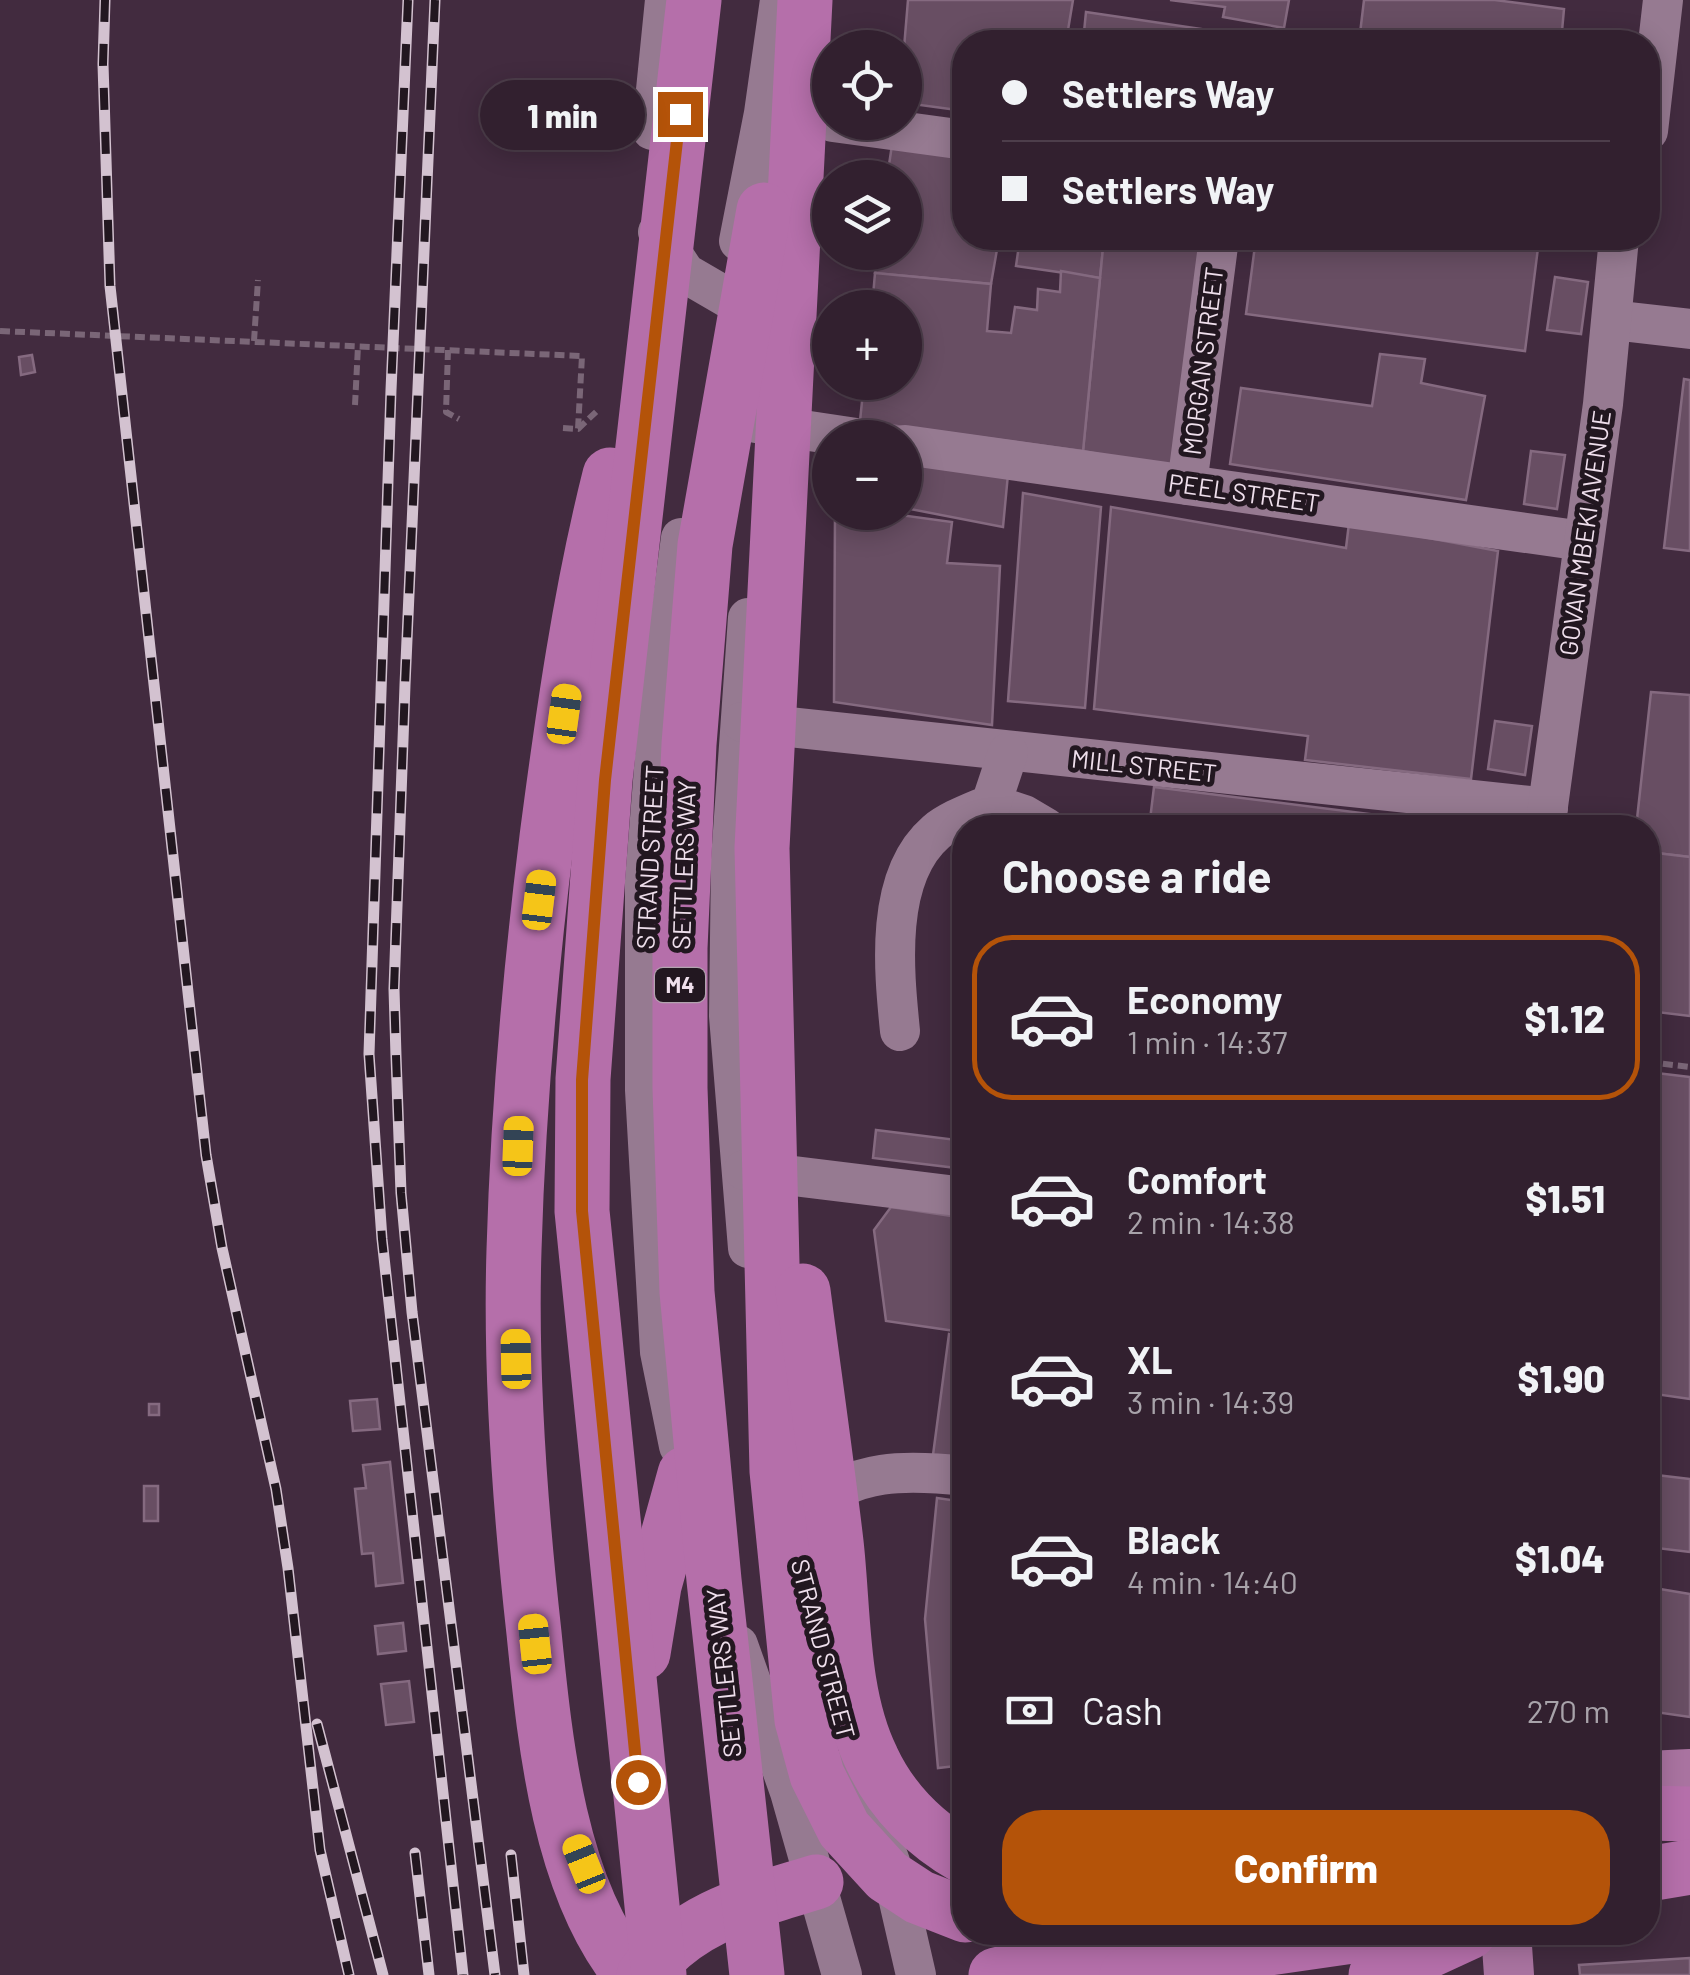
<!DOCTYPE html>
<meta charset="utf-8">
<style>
:root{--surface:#32202f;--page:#3d2d3b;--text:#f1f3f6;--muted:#a8a3aa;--line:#4d3e4b;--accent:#b45309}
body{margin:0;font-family:Barlow,sans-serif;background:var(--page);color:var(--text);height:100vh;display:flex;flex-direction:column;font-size:38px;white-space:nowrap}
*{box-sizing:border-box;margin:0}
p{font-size:32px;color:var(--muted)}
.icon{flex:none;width:55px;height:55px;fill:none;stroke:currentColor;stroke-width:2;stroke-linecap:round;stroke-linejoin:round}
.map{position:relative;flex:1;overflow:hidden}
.sheet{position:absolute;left:952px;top:815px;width:708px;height:1130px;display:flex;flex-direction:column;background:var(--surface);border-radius:40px;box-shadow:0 5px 25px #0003,0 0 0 2px var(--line)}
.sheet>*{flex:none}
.top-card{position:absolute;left:952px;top:30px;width:708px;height:220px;border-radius:40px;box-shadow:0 5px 25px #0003,0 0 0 2px var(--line);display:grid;align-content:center;height:220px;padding:0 50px;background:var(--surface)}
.controls{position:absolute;left:812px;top:30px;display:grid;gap:20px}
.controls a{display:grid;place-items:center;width:110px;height:110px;border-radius:50%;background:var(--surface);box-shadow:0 5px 25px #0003,0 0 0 2px var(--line);font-size:50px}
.end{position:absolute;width:45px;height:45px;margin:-22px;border:12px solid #b45309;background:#fff;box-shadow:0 0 0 5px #fff}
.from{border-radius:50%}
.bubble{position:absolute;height:70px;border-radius:35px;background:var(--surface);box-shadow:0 5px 25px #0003,0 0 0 2px var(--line);font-size:32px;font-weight:800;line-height:70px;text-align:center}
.car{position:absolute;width:30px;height:60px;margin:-30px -15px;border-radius:12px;box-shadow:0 0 8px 2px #0007;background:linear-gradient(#f5c518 24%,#345 0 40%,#f5c518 0 76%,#345 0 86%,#f5c518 0)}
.top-card b{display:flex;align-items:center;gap:35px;height:95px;font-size:38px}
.top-card b+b{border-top:2px solid var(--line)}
.top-card i{width:25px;height:25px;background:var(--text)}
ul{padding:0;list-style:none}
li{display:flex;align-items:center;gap:30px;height:165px;margin:0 20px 15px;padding:0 30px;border:5px solid transparent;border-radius:40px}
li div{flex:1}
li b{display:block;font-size:38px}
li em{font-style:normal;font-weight:800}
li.selected{border-color:var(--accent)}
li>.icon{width:90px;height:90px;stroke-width:1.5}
h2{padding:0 50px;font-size:45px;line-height:120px}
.pay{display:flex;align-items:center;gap:25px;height:110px;padding:0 50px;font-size:38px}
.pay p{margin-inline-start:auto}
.cta{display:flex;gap:20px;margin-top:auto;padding:20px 50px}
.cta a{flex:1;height:115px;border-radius:40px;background:var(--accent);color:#fff;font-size:40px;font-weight:800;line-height:115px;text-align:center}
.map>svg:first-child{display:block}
</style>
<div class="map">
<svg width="1690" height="1975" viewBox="0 0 1690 1975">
<rect width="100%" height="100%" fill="#422b3f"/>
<g fill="#684e63" stroke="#856a80" stroke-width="2.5">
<path d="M908,0h165l-7,42h-101v69l-60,-8 -1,-55z"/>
<path d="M1170,0h119l-5,28 -61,-11 2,-10z"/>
<path d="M1364,0h131l69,9 -3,33h-202z"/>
<path d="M1086,12l129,19 -1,11h-131z"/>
<path d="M892,145l73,9v84h34l-8,46 -116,-11 3,-21h27v-74h-18z"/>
<path d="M1020,238h84l-4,40 -84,-12z"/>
<path d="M1104,238h102l-31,231 -92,-18z"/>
<path d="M1256,238h262l21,2 -14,111 -279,-37z"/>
<path d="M1061,271l39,7 -17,173 -223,-30 4,-39h41v-74h-33l3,-35 116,11 -4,47 24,2 4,-26 22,3 1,-21 22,3z"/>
<path d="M1555,277l33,5 -7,52 -34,-4z"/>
<path d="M1380,354l45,5 -4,24 64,13 -19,104 -236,-36 11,-76 131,18z"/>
<path d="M32,355l3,17 -14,3 -2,-18z"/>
<path d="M1684,379l6,1v171l-26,-3z"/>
<path d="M1531,451l34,4 -8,54 -33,-5z"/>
<path d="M905,460l103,14 -5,53 -98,-19z"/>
<path d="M1023,493l78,14 -16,201 -77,-7z"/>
<path d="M1111,507l235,41 3,-25 149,28 -27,228 -166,-19 3,-24 -214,-27z"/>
<path d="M835,512h43l74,10 -5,41 53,3 -8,159 -158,-23z"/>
<path d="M1651,692l39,3v162l-42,-5v-24h-12z"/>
<path d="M1495,721l37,5 -7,49 -37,-6z"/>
<path d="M1154,787l295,37 -1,4h-299z"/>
<path d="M1648,852l42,5v159l-42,-5z"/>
<path d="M1648,1072l42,5v322l-42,-6z"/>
<path d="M876,1130l89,11v28l-92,-11z"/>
<path d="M891,1207l74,11v88l-3,26 -76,-11 -12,-91z"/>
<path d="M949,1334l16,3v122l-32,-4z"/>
<path d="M377,1399l3,30 -27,2 -3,-30z"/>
<rect x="149" y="1404" width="10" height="11"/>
<path d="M390,1462l13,121 -27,3 -3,-33 -11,1 -7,-65 11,-1 -3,-23z"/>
<path d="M1648,1474l42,5v73l-42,-5z"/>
<rect x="144" y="1486" width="14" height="35"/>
<path d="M937,1498l28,4v263l-27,3 -13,-149z"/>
<path d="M1648,1587l42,7v123l-42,-6z"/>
<path d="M403,1623l3,28 -28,3 -3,-28z"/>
<path d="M409,1681l5,41 -28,3 -5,-41z"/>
<path d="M1690,1958v17h-110l-1,-10z"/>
</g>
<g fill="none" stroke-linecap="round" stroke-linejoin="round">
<g stroke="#7a6677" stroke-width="6" stroke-dasharray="10 5" stroke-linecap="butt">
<path d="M0,331l582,25 -4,73"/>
<path d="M254,341l4,-61"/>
<path d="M448,350l-2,62 13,7"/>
<path d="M355,405l3,-59"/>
<path d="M563,428l15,1 20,-19"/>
<path d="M1648,1062l42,5"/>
</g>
<g stroke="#967a91" stroke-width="40">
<path d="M833,122l132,18"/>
<path d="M652,130l13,-130"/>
<path d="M1648,131l15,-131"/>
<path d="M658,232l27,41 43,25 47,8"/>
<path d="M739,241l25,-128 16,-113"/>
<path d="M1612,320l78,9"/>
<path d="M756,423l100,15"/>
<path d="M905,445l678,96"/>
<path d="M1187,485l32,-247"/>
<path d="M748,618l-17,242 -2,156 19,232"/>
<path d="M742,722l806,86"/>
<path d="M991,804l33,11 22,13"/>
<path d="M1545,828l58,-424 16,-166"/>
<path d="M900,1031c-6,-60 -16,-154 36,-199 14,-12 37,-20 55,-28l17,-51"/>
<path d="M744,1170l221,27"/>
<path d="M679,1446l-19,-94 -15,-262v-209l15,-187 21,-156"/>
<path d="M810,1511c41,-44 100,-41 155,-35"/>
<path d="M738,1645l52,147 52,183"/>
<path d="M855,1764l35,98 26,113"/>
</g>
<g stroke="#a973a0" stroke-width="50">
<path d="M1648,1776l42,-2"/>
<path d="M1506,1932l3,43"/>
</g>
<g stroke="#b56faa" stroke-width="55">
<path d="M805,0l-43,848 15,623 25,249 15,55 27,54 43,47 32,21 46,18"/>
<path d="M610,475c-30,119 -47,240 -63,362 -17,137 -29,275 -33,413 -4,127 6,257 20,383 11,109 25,255 97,342"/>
<path d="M803,1291c11,84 23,167 33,251 8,70 4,152 36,217 20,43 53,75 93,98"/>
<path d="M643,1653l11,-67 31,-112"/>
<path d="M1648,1813l42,1"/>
<path d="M1648,1874l42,-7"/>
<path d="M644,1975c42,-58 107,-73 172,-93"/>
<path d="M659,1975l-77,-764 1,-132 22,-299 89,-780"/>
<path d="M757,1975l-43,-395 -27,-288 -7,-204v-140l9,-204 16,-199 59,-335"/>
<path d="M996,1975l171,-41"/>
<path d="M1127,1975l59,-15 194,-28"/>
<path d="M1376,1975l93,-43"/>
</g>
<g stroke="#d3c2d0" stroke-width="11">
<g id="rail">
<path d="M105,0l-2,64 7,222 96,869 16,93 54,241 12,79 32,282 29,125"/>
<path d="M408,0l-17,390 -22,664 13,185 81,736"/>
<path d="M435,0l-30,685 -11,304 2,67 5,137 11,119 83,663"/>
<path d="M317,1724l66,251"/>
<path d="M415,1853l14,122"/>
<path d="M511,1855l13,120"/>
</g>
</g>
<use href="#rail" stroke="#221720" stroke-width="8" stroke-dasharray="22" stroke-linecap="butt"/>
</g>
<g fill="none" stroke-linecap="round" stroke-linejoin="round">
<path stroke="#b45309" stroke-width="12" d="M638,1782l-56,-571v-131l23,-300 75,-666"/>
</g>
<g text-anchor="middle" stroke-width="10" stroke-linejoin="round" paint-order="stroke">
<rect fill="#221720" stroke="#b2a3af" stroke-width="2.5" x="655" y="968" width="50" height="34" rx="8"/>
<g font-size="22" font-weight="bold" fill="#efdfec">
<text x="680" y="993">M4</text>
</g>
<g font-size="25" fill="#efdfec" stroke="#221720">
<text transform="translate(1203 361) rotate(-83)" y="9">MORGAN STREET</text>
<text transform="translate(1244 493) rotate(8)" y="9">PEEL STREET</text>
<text transform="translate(1585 533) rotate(-82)" y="9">GOVAN MBEKI AVENUE</text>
<text transform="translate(1144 766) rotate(6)" y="9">MILL STREET</text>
<text transform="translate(650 857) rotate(-87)" y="9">STRAND STREET</text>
<text transform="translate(684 865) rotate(-88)" y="9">SETTLERS WAY</text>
<text transform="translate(823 1649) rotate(75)" y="9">STRAND STREET</text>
<text transform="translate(724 1673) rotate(-96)" y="9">SETTLERS WAY</text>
</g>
</g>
</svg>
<div class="controls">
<a><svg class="icon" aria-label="locate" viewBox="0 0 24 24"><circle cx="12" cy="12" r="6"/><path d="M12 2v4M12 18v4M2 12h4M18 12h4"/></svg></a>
<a><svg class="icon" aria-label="layers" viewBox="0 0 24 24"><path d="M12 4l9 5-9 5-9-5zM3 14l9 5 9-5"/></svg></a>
<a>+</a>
<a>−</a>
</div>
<i class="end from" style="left:638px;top:1782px"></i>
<i class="end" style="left:680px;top:114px"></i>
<div class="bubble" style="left:480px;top:80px;width:165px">1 min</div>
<i class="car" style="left:564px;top:714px;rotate:8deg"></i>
<i class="car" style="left:539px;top:900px;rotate:7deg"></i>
<i class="car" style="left:518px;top:1146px;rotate:2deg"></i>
<i class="car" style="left:516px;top:1359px;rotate:359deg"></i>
<i class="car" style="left:535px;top:1644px;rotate:354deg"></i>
<i class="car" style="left:584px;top:1864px;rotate:338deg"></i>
<div class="top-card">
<b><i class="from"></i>Settlers Way</b>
<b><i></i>Settlers Way</b>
</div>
<section class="sheet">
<h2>Choose a ride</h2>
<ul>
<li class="selected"><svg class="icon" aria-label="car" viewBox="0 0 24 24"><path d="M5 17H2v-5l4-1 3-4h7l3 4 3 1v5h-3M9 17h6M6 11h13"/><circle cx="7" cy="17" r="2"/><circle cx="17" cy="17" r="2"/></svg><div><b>Economy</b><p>1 min · 14:37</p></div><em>$1.12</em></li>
<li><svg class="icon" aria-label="car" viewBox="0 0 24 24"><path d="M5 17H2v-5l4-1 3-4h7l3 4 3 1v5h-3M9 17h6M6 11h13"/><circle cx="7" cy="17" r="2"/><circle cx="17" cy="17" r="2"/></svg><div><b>Comfort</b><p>2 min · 14:38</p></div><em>$1.51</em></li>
<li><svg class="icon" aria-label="car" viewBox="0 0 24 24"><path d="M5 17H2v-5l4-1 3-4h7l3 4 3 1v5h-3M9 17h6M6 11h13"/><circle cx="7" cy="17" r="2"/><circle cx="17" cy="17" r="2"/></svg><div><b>XL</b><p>3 min · 14:39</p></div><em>$1.90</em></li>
<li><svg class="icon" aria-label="car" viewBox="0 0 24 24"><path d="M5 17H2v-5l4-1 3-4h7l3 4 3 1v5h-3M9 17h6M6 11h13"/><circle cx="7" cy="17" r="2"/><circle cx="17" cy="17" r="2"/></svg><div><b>Black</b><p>4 min · 14:40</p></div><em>$1.04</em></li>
</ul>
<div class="pay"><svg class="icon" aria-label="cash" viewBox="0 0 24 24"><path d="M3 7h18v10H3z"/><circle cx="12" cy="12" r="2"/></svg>Cash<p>270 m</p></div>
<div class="cta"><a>Confirm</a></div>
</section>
</div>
